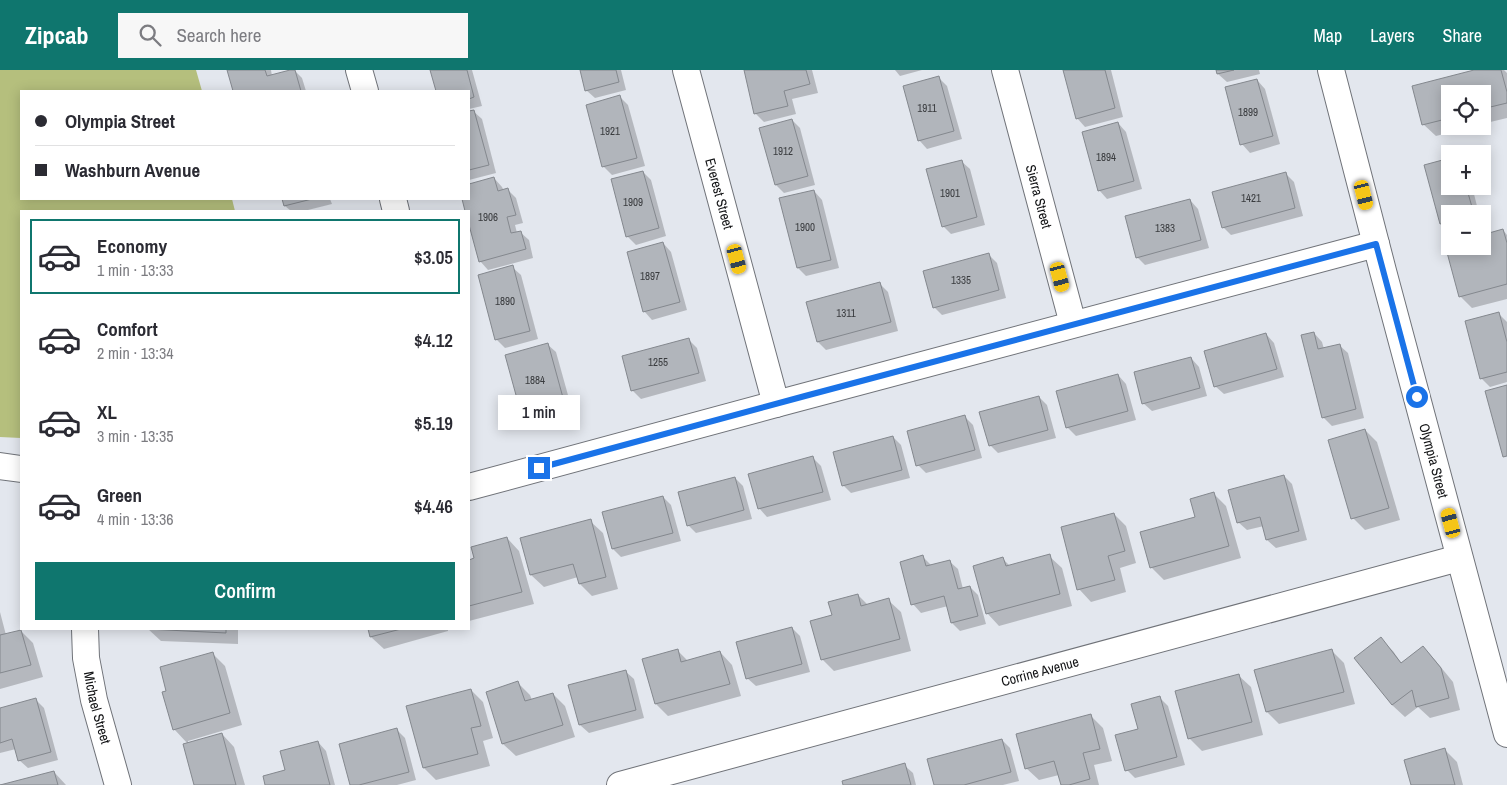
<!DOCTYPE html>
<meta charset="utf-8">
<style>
:root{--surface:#fff;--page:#f7f7f7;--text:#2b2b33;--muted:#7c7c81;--line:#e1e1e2;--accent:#0f766e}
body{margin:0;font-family:"Archivo Narrow",sans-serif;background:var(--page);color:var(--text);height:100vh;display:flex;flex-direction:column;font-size:19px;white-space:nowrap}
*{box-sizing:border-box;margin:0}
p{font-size:16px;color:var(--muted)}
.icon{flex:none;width:28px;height:28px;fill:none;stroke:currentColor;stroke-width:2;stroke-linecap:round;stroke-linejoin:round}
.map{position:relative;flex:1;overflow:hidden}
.panel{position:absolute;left:20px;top:140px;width:450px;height:420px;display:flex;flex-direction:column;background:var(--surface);border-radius:0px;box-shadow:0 2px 12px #0003}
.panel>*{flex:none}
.hud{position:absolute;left:20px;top:20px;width:450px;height:110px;border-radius:0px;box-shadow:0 2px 12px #0003;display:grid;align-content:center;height:110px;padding:0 15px;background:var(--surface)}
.fabs{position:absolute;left:1441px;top:15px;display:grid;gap:10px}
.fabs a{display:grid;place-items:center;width:50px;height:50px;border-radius:0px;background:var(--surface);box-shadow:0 2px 12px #0003;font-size:25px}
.end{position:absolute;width:22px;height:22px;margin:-11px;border:6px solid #1a73e8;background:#fff;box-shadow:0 0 0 2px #fff}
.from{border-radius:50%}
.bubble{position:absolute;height:35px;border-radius:0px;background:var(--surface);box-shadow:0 2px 12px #0003;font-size:16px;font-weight:600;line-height:35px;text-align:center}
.car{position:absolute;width:15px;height:30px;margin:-15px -8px;border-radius:6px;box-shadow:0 0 4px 1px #0007;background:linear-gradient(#f5c518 24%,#345 0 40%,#f5c518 0 76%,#345 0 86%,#f5c518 0)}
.hud b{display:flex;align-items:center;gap:18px;height:48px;font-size:19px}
.hud b+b{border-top:1px solid var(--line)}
.hud i{width:12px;height:12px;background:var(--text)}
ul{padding:9px 0 0;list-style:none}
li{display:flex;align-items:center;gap:15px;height:75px;margin:0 10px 8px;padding:0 5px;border:2px solid transparent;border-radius:0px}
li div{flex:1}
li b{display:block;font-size:19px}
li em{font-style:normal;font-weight:600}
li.current{border-color:var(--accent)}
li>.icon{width:45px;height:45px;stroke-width:1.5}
.primary-button{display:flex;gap:10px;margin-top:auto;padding:10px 15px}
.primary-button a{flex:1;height:58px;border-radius:0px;background:var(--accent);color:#fff;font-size:20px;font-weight:600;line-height:58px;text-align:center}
header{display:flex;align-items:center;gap:30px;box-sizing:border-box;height:70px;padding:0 25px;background:var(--accent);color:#fff}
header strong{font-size:24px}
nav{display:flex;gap:28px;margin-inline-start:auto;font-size:18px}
.search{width:350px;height:45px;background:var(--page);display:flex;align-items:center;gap:12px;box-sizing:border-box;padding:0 18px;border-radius:0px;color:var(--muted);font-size:19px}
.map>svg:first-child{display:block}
</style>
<header>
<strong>Zipcab</strong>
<div class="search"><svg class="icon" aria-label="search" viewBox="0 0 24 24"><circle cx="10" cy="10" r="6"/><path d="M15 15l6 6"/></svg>Search here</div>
<nav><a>Map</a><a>Layers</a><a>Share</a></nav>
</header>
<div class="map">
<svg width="1507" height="715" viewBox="0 0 1507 715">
<rect width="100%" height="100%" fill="#e3e7ee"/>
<path fill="#b5bf7d" d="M0,0h196l6,21h-181v108h211l3,12h-214v227l-21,-1z"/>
<g fill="#0003">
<path d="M228,0h43l1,6 22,-6 8,8 4,13h-72z"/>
<path d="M432,0h40l10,36 -13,3v-18h-32z"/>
<path d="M581,0h40l5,20 -31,8 -9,-8z"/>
<path d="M745,0h67l6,23 -26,6 4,15 -32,8 -9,-9z"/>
<path d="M895,0h27l-22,6z"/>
<path d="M1064,0h47l12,47 -38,10 -8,-9z"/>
<path d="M1217,0h42l1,4 -33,8 -9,-8z"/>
<path d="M1479,0h25l3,3v45l-25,6v-30h-32v32h25l-39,10 -13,-12 -9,-37z"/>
<path d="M939,8l8,8 15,53 -35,10 -8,-9z"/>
<path d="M1257,10l8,9 15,55 -30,9 -8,-9z"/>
<path d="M620,27l8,8 17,61 -33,9 -9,-9z"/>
<path d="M473,41l9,8 14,54 -27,7v-68z"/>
<path d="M792,50l8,8 15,57 -31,8 -8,-8z"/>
<path d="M1118,53l8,9 16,57 -35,10 -8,-9z"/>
<path d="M1450,89v27h22l7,28h-29l-1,18 -8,-9z"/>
<path d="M961,91l9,8 15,56 -34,9 -8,-8z"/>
<path d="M643,102l8,8 15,56 -30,9 -9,-9z"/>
<path d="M1286,104l8,8 9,34 -72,19 -8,-8z"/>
<path d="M494,108l8,9 2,4 4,-1 8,8 7,25 -8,2 2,8 3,-1 9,8 4,18 -45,12 -8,-9 -11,-41v-9h-3l-3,-12h6v-14z"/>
<path d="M814,121l8,9 17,68 -33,8 -8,-8z"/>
<path d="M283,129h47l2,5 -28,7h-13l-6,-5z"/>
<path d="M1190,130l8,9 11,39 -64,17 -8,-8z"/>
<path d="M1503,160l4,5v64l-35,9 -12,-12 -13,-50h35z"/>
<path d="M663,173l8,9 16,58 -35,10 -8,-9z"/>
<path d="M988,184l9,9 9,35 -64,17 -8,-8z"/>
<path d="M512,197l9,8 17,64 -33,9 -8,-8 -18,-64z"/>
<path d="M879,213l9,9 10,39 -72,19 -8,-8 -10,-39z"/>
<path d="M1499,244l8,8v60l-17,5 -9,-9z"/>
<path d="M1314,263l8,9 2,7 15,-4 9,8 16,65 -32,8 -9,-9z"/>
<path d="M1266,264l8,9 10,34 -60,17 -9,-8z"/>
<path d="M689,270l8,8 9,33 -65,18 -9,-9z"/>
<path d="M547,274l9,8 17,61 -41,12 -9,-9z"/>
<path d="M1191,288l8,9 8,29 -55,15 -9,-8z"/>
<path d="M1118,305l8,9 10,36 -60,16 -9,-9z"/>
<path d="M1039,327l8,8 9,33 -58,15 -8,-8z"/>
<path d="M965,347l8,8 9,33 -56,15 -8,-8z"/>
<path d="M1365,360l12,12 23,78 -35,10 -12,-12z"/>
<path d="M893,367l8,8 9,33 -59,15 -8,-8z"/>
<path d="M813,388l8,8 10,34 -64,17 -8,-9z"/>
<path d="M1284,406l8,8 15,56 -31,8 -9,-8 -3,-14 -17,4 -9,-8z"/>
<path d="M735,408l8,8 9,33 -56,14 -8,-8z"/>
<path d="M1214,424l12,12 15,52 -77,22 -12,-12 44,-50z"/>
<path d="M663,427l8,8 10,36 -60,16 -8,-8z"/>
<path d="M1114,444l12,12 10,37 -16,5 6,24 -35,10 -12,-13z"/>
<path d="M590,451l13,12 15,56 -26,7 -12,-12 -2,-7 -34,10 -13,-12z"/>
<path d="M507,468l12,13 15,53 -65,17v-60l7,-2z"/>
<path d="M1049,486l13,12 10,38 -73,20 -12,-13 16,-54 7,7z"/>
<path d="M923,487l9,9 17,-5 9,8 5,20 7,-2 8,8 8,29 -26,7 -8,-8 -4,-17 -27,7 -8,-9z"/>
<path d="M858,525l10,10 20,-5 13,12 10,39 -77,20 -12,-12 11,-43z"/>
<path d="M0,542l6,23 15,-4 12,12 10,34 -43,12z"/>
<path d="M792,558l8,8 10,36 -54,14 -9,-8z"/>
<path d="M148,559h90v15l-77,-3z"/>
<path d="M369,559h79v2l-64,18 -13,-12z"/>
<path d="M1380,569l13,12 9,13 21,-17 12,13 18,22 7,28 -30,8 -12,-11 -13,10 -13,-12 -36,-47z"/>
<path d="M677,580l11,11 32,-9 12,13 9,31 -73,20 -12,-12z"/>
<path d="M1332,581l12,12 11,41 -76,20 -12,-12z"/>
<path d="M212,583l13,13 17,59 -54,16v2l34,-9 12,13 11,38h-49l-8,-41 -14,-15z"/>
<path d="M625,601l9,8 10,39 -55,15 -9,-8z"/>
<path d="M1238,605l13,12 12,48 -61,16 -12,-12 -13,-47z"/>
<path d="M518,613l12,12 2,5 21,-6 12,12 10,31 -59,19 -13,-12 -16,-51z"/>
<path d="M471,620l12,12 10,36 -10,3 7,25 -54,14 -12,-12 -16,-61z"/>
<path d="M1160,628l8,8 17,59 -50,13 -8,-8 12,-41z"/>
<path d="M36,630l8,8 14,52 -30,8 -9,-8 -3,-11 -16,4v-44z"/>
<path d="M1090,645l13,13 9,33 -18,4 5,20h-37l-3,-10 -20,5 -13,-12z"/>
<path d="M397,660l8,8 11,42 -19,5h-46z"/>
<path d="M1002,670l8,8 9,33 -16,4h-67z"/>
<path d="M318,672l8,9 9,34h-68l19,-14z"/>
<path d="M1445,680l12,12 6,23h-51z"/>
<path d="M904,695l9,8 3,12h-71z"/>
<path d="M54,702l12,13h-61z"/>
</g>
<g fill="#b1b5bb" stroke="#84888e">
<path d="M227,0h38l2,6 23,-6h5l6,21h-68z"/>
<path d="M430,0h37l7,27 -5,2v-8h-33z"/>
<path d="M580,0h36l3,12 -34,9z"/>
<path d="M744,0h62l4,14 -26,7 4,15 -34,8z"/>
<path d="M1063,0h42l10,38 -39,11z"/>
<path d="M1216,0h18l-17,4z"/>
<path d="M1474,0h27l6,22v11l-25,6v-15h-32v24l-28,7 -10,-39z"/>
<path d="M939,6l15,55 -36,10 -15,-55z"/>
<path d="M1257,9l16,57 -33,9 -15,-58z"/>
<path d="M620,25l17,63 -35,9 -16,-62z"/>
<path d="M474,40l15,55 -20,5v-59z"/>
<path d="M792,49l16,57 -33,9 -16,-57z"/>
<path d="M1118,52l16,59 -36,10 -16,-59z"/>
<path d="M1450,88v28h16l8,28h-24v7l-10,3 -16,-59z"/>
<path d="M962,90l15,57 -35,10 -16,-58z"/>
<path d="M643,101l16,57 -33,9 -15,-58z"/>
<path d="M1286,102l9,36 -73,20 -10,-36z"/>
<path d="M494,107l4,14 10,-3 8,27 -9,2 4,16 10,-2 5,18 -47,13 -10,-37v-14h-4l-3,-12h7v-15z"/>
<path d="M814,120l17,70 -34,8 -18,-70z"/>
<path d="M282,129h30l-28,7z"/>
<path d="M1190,129l11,41 -65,18 -11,-42z"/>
<path d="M1503,159l4,14v41l-48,13 -14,-52 5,-2v3h32v-11z"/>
<path d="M663,172l17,60 -37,10 -16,-60z"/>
<path d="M989,183l10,37 -66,18 -10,-37z"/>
<path d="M513,195l17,66 -35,9 -17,-65z"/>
<path d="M880,212l11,40 -74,20 -11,-40z"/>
<path d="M1499,242l8,30v30l-27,7 -15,-58z"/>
<path d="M1314,262l4,17 22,-5 16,65 -34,9 -21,-83z"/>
<path d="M1266,263l11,36 -63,18 -10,-36z"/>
<path d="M689,268l10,35 -68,18 -9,-35z"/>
<path d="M548,273l17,62 -43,12 -17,-62z"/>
<path d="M1191,287l9,31 -58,16 -8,-32z"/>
<path d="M1118,304l10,37 -62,17 -10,-37z"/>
<path d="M1507,315v71l-4,1 -18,-66z"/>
<path d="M1039,326l9,34 -59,16 -10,-34z"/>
<path d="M965,345l10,35 -59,16 -9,-35z"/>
<path d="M1365,359l24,79 -38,11 -23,-79z"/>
<path d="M893,366l9,34 -60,16 -9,-34z"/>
<path d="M813,386l10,36 -65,17 -10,-35z"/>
<path d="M1284,405l15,56 -33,9 -6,-23 -23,6 -9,-33z"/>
<path d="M735,407l9,33 -57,16 -9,-34z"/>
<path d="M1214,422l15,54 -79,22 -10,-36 55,-15 -5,-18z"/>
<path d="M663,426l10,37 -61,16 -10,-37z"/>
<path d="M1114,443l11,38 -17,5 7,24 -38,10 -16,-63z"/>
<path d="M591,449l15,58 -27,7 -6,-20 -43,11 -10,-37z"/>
<path d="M507,467l15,55 -53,14v-46l5,-2 -3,-11z"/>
<path d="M1050,484l10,40 -74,20 -13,-48 30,-9 3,9z"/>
<path d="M923,485l3,11 24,-6 8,29 12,-3 8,30 -27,7 -7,-27 -33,9 -11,-43z"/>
<path d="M858,524l3,12 28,-8 11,41 -79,21 -11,-39 22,-6 -4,-13z"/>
<path d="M792,557l10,37 -56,15 -10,-37z"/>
<path d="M147,559h79v4z"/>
<path d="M368,559h33l-31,8z"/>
<path d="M21,560l10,35 -31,8v-38z"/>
<path d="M1381,567l20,26 22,-17 18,22 8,30 -33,9 -4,-17 -20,15 -38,-47z"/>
<path d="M678,579l3,13 39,-11 10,33 -75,20 -13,-45z"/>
<path d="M1332,579l12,43 -78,20 -12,-42z"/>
<path d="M213,582l17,61 -57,17 -11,-38 4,-1 -6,-24z"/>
<path d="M626,600l10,40 -57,15 -11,-40z"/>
<path d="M1239,604l13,48 -64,17 -13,-48z"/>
<path d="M518,611l7,20 28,-8 10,32 -61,19 -16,-52z"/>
<path d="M471,619l10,37 -10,2 7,26 -55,14 -17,-62z"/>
<path d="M1160,626l17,61 -52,14 -10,-36 23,-6 -7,-25z"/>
<path d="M36,628l15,54 -33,9 -6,-22 -12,4v-35z"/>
<path d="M1091,644l9,35 -17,4 7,26 -21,6h-8l-7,-24 -29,8 -9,-35z"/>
<path d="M397,658l12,44 -50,13h-9l-11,-41z"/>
<path d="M222,663l14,52h-42l-11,-41z"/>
<path d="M1002,669l9,33 -47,13h-30l-7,-26z"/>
<path d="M318,671l12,44h-65l-2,-9 22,-6 -5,-19z"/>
<path d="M1445,678l10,37h-44l-7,-25z"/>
<path d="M905,693l6,22h-68l-1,-4z"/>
<path d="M54,701l4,14h-58z"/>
</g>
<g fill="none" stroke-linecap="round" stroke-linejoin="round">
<g stroke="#707379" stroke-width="28">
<g id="minor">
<path d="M359,0l6,21"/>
<path id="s1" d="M686,0l90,334"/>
<path id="s2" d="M1005,0l68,254"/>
<path id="s3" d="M1331,0l52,201 124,463"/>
<path d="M393,129l3,12"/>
<path d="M0,396l21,3"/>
<path d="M469,417l307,-83 600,-160"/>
<path id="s4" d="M85,559l1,29 8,42 24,85"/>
<path id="s5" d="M620,715l839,-227"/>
</g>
</g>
<use href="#minor" stroke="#fff" stroke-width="26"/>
</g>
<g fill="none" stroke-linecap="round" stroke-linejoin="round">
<path stroke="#1a73e8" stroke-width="6" d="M539,398l266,-72 571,-152 41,153"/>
</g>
<g text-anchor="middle" stroke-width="4" stroke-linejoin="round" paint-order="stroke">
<g font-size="11" fill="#393b3e">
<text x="927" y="42">1911</text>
<text x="1248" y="46">1899</text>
<text x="610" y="65">1921</text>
<text x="783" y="85">1912</text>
<text x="1106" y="91">1894</text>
<text x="950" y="127">1901</text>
<text x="1251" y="132">1421</text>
<text x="633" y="136">1909</text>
<text x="488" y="151">1906</text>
<text x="805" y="161">1900</text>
<text x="1165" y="162">1383</text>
<text x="650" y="210">1897</text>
<text x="961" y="214">1335</text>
<text x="505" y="235">1890</text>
<text x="846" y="247">1311</text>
<text x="658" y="296">1255</text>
<text x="535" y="314">1884</text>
</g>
<g font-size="14" fill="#111214" stroke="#f1f4fb">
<text dy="5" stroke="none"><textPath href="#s1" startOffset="128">Everest Street</textPath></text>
<text dy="5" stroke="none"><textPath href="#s2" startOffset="131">Sierra Street</textPath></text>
<text dy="5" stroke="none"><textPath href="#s3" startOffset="404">Olympia Street</textPath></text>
<text dy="5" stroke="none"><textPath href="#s5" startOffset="435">Corrine Avenue</textPath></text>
<text dy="5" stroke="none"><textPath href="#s4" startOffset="80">Michael Street</textPath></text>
</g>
</g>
</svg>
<div class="fabs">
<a><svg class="icon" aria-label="locate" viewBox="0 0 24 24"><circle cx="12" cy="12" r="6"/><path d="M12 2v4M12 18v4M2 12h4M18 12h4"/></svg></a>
<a>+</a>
<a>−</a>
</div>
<i class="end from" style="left:1417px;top:327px"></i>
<i class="end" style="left:539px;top:398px"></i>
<div class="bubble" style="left:498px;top:325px;width:82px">1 min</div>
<i class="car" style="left:1364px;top:125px;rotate:166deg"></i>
<i class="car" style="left:737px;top:189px;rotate:165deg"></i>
<i class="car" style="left:1060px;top:207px;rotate:165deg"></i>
<i class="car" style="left:1451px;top:453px;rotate:345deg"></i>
<div class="hud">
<b><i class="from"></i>Olympia Street</b>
<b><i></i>Washburn Avenue</b>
</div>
<section class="panel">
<ul>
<li class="current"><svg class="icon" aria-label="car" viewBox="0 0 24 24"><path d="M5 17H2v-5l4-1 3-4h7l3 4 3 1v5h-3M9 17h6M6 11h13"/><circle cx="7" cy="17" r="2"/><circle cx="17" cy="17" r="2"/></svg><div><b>Economy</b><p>1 min · 13:33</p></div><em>$3.05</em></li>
<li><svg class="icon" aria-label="car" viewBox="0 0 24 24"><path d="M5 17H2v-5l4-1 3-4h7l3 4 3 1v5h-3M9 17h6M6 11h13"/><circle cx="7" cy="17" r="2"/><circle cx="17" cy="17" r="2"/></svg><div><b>Comfort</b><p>2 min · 13:34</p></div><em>$4.12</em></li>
<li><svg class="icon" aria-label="car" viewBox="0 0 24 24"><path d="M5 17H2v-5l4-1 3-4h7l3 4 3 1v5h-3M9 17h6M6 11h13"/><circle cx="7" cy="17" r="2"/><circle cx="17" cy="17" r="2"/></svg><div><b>XL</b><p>3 min · 13:35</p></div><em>$5.19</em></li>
<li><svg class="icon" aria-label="car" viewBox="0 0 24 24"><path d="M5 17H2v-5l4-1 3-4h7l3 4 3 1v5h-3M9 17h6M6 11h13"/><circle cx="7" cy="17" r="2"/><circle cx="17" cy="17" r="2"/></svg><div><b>Green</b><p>4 min · 13:36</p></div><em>$4.46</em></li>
</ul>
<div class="primary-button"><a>Confirm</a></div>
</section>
</div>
